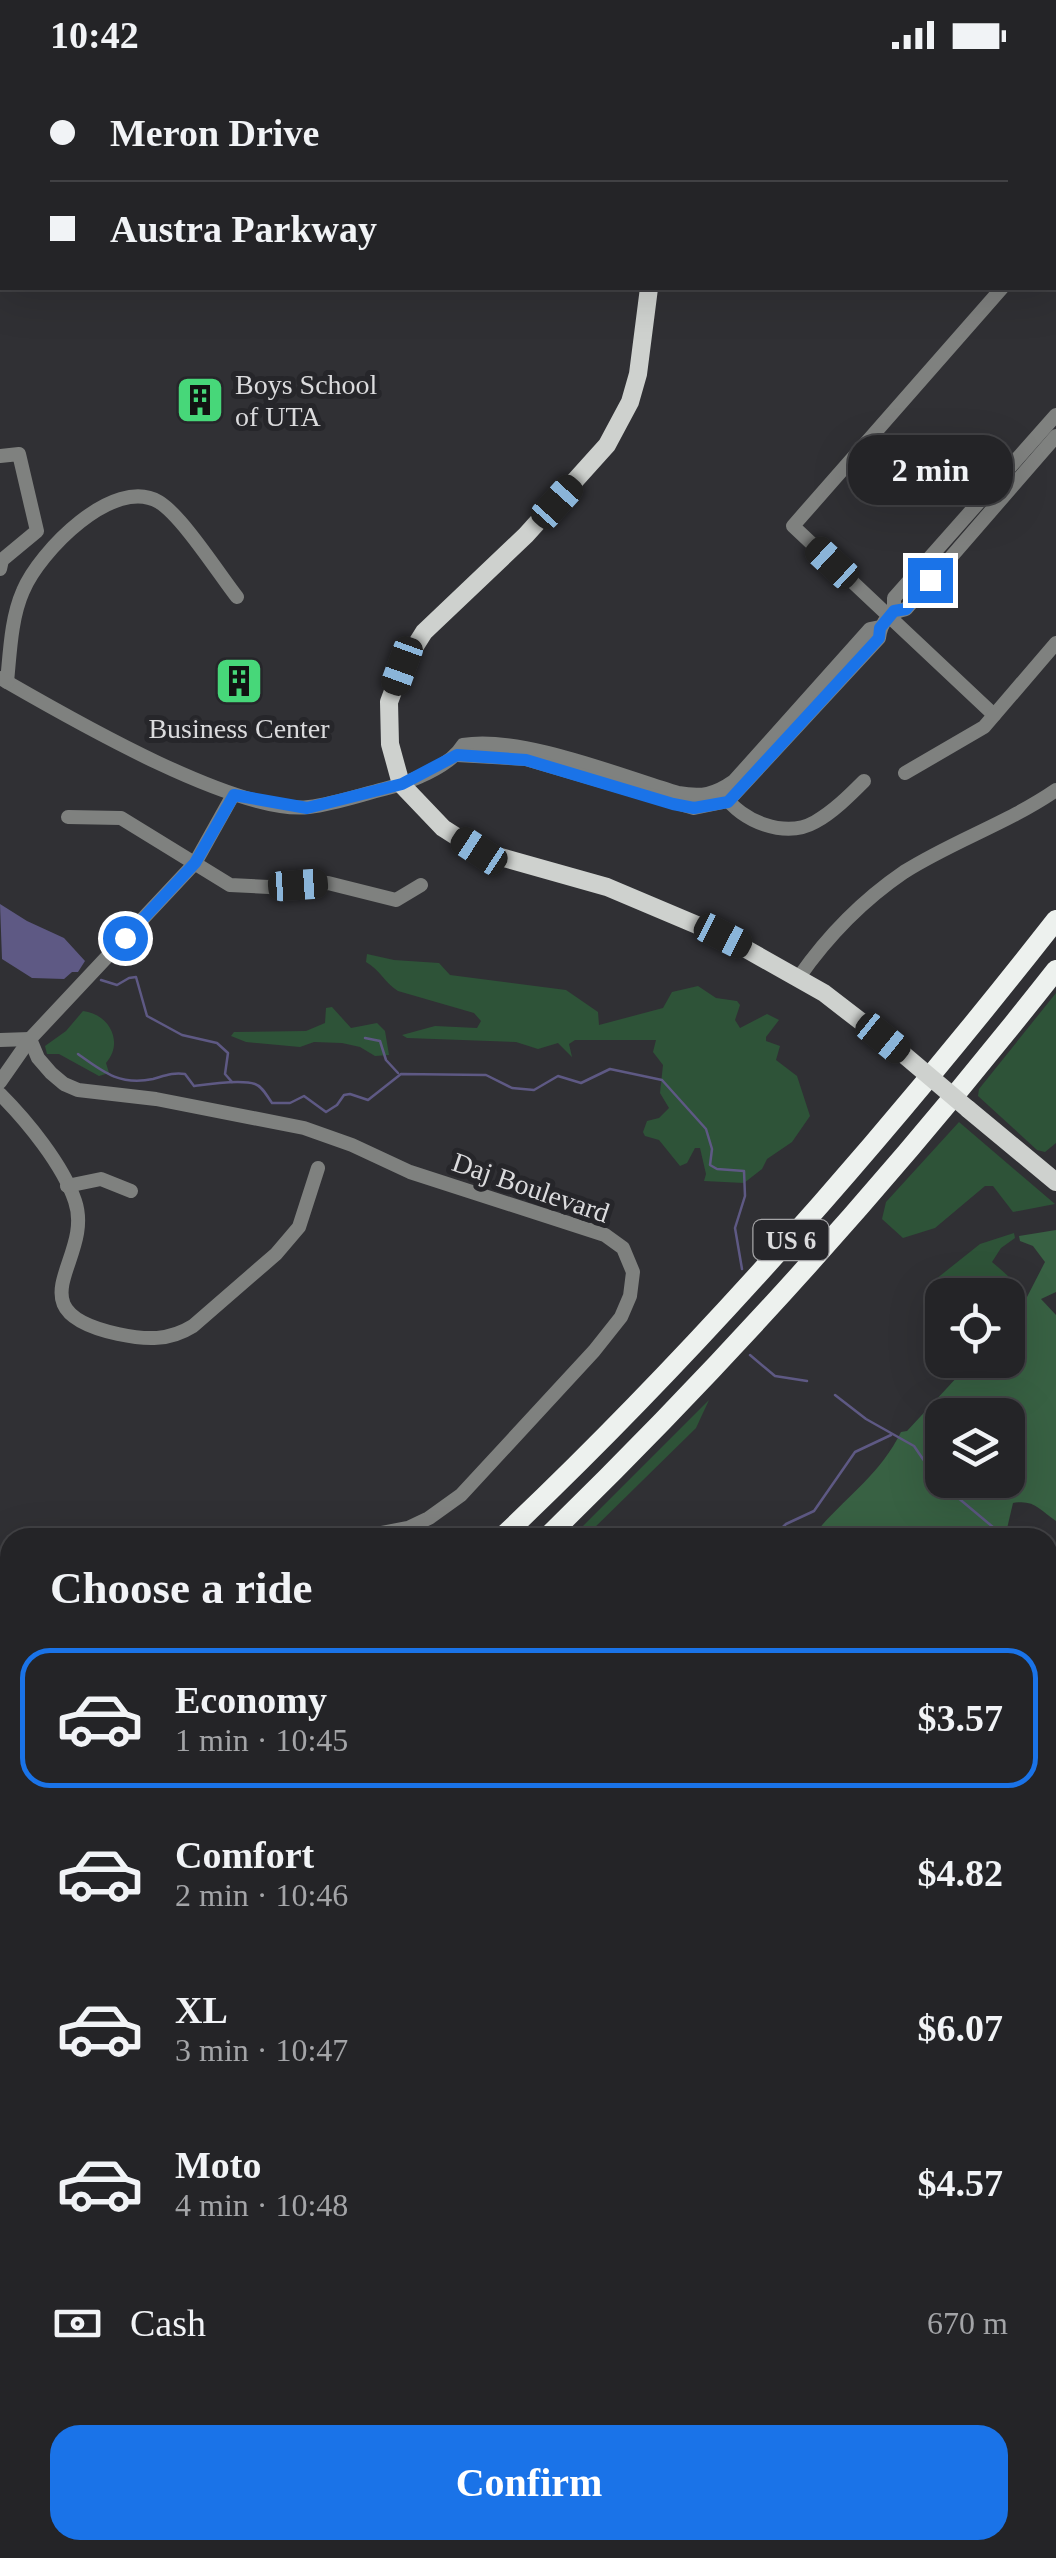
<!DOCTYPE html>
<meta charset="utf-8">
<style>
:root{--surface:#242427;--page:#2c2c2f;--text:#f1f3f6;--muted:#a3a4a7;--line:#414144;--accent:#1a73e8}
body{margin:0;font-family:Georgia,serif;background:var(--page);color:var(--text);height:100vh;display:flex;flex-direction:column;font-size:38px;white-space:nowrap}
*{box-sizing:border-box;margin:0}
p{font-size:32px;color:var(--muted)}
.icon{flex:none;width:55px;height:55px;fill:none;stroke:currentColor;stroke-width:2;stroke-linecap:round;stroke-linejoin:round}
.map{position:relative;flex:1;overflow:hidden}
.sheet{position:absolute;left:0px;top:1458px;width:1058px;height:1032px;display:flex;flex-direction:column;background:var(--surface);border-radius:30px 30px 0 0;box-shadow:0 10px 40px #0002,0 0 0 2px var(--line)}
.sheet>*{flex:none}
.hud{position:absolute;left:0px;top:0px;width:1058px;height:220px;box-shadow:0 10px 40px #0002,0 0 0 2px var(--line);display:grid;align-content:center;height:220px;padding:0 50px;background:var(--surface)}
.buttons{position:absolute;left:925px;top:1208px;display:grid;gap:20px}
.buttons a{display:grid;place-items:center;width:100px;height:100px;border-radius:20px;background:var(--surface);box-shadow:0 10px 40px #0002,0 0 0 2px var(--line);font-size:50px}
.end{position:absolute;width:45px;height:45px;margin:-22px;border:12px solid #1a73e8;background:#fff;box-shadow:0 0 0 5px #fff}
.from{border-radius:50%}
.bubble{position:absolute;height:70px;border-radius:30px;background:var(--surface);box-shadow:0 10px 40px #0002,0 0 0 2px var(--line);font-size:32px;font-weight:700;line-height:70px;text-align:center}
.car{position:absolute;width:30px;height:60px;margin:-30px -15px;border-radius:12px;box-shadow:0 0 8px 2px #0007;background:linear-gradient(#222 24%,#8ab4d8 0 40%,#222 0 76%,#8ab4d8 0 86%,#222 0)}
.hud b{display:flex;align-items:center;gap:35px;height:95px;font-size:38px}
.hud b+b{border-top:2px solid var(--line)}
.hud i{width:25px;height:25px;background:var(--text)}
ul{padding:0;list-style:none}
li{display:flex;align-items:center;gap:30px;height:140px;margin:0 20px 15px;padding:0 30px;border:5px solid transparent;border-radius:30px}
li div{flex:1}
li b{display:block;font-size:38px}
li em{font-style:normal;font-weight:700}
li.selected{border-color:var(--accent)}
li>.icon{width:90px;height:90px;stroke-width:1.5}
h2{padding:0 50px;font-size:45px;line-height:120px}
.pay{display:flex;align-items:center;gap:25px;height:110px;padding:0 50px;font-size:38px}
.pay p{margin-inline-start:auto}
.action{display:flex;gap:20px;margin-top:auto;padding:20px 50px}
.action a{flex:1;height:115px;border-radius:30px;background:var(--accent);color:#fff;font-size:40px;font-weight:700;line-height:115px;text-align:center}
.status{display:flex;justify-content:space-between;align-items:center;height:70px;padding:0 50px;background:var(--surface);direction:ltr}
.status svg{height:28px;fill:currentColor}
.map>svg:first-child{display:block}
</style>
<div class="status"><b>10:42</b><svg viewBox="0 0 49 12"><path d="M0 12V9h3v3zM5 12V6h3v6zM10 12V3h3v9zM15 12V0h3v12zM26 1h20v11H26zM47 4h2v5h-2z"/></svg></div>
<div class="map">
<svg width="1056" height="2488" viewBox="0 0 1056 2488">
<rect width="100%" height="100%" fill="#303034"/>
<g fill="#2e5338">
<path d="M367,884l27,6 45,3 11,12 116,15 32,22 1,13 64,-17 9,-16 26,-6 18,12 21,3 3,4 -5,15 5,8 27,-14 12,6 -13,17v4l14,5 -4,14 21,16 13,40 -18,26 -25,17 -5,10 -18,14 -40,-2 2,-7 -6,-26h-5l-8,15 -7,3 -21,-26 -14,-4 -2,-4 4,-11 12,-3 10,-10 -9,-15 3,-28 -10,-13 3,-12h-81l-6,4 3,13 -14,-14 -20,6 -22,-7 -109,-4 -5,-3 33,-9 42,2 4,-7 -7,-8 -76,-22c-13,-8 -18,-21 -32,-29z"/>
<path d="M1056,923v150l-11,9 -8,-2 -59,-54 1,-7z"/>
<path d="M332,937l19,21 26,-5 8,8 4,24 -14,1 -15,-9 -18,-4 -28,-1 -14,5 -54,-5 -15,-6 3,-4 72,-1 19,-8 1,-15z"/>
<path d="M83,941c27,3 41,32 23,52l3,10 -10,3 -40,-22h-12l-2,-8 21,-15z"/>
<path d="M959,1052l96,82 -42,8 -20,-26h-8l-50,42 -32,10 -21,-19 4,-17z"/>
<path d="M1014,1163l1,5 -14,10 -9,14c20,17 32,24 16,52v-19h-66v11c-4,-4 -13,-18 -11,-23l49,-39z"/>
<path d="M709,1330l-13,28 -111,109h-13z"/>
</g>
<g fill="#386143" fill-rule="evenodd">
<path d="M1056,1160v62l-15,7 15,16v206c-16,-11 -22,-22 -43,-18l-8,34h-193c31,-39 66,-59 89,-105l6,-1 66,-71h35v-41l19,-22 18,-35 -12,-16 -13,-5 -1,-5zM942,1345h66v65h-66z"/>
<path d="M1056,1486v1002h-505l-6,-8h503v-992z"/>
<path d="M10,2315v165h518l6,8h-534v-162z"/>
</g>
<path fill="#5e5984" d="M0,834l27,17 37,17 21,23 -7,11h-6l-8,7 -32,-1 -30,-19z"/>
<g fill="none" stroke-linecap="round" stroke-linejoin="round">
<g stroke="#5e5984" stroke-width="2.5">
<path d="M101,910l16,5 12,-7 7,-1 11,39 35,19 35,8 11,10 -3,21 7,8"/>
<path d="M365,968l15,3 6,19 12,13"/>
<path d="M78,984c25,18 42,32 75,25 11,-3 20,-7 32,-5l9,12c14,-2 47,-7 61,-2 7,2 12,12 17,19h18l14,-7 22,16 11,-7 7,-10 6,-1 18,6 33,-26 85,1 26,13 22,2 24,-14 23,7 29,-14 52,11 44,49 6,20 -2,16 7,4 27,2 1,25 -10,32 7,41"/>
<path d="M750,1285l25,21 32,5"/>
<path d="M835,1325l31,24 48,27 24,35 68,57"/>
<path d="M771,1468l15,-14 28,-13 41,-59 36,-17"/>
<path d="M1048,1490l8,2"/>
</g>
<g stroke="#7f817f" stroke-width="14">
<path d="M161,0l3,2"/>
<path d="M749,0l2,2"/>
<path d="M0,7l2,-3"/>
<path d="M0,29l2,2"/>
<path d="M0,126l2,2"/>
<path d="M1055,157l1,-1"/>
<path d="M0,386l19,-2 18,77 -35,29 -2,9"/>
<path d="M894,541v-13l162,-183"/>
<path d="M0,608c66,38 237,138 309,129 25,-3 51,-12 75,-18 24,-6 66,-22 79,-44 57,-10 158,31 215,48 24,4 36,2 56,-12l136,-152 10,-2"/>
<path d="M7,612c3,-30 4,-64 16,-91 16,-39 91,-116 136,-89 23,14 60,72 78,95"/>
<path d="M994,645l-201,-189 209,-238"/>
<path d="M457,685l69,4 168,49 34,-7 151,-163c2,-16 10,-26 27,-29l150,-173"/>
<path d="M905,703l79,-46 72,-84"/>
<path d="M724,725c17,26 61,44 91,27 18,-10 34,-26 49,-41"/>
<path d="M68,747l53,1 109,67 39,2 59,-4 68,17 25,-15"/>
<path d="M799,907c28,-40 64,-77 105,-105 49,-31 104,-49 152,-82"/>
<path d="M30,969l8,19 13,15 13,11 14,6 78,9 148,29 48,17 58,27 195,63 18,13 10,24 -3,24 -9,21 -27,34 -133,144 -32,23 -21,10 -53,10"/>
<path d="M0,970l30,-1"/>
<path d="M0,1012l30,-43 165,-176 38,-68"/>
<path d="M0,1024c27,27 63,71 75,107 20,59 -66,109 43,133 28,6 51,7 75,-8l83,-72 23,-27 19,-59"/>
<path d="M67,1116l34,-7 30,12"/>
<path d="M0,1573l10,-4"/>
</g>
<g stroke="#ced1ce" stroke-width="18">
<path d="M654,0v2"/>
<path d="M649,218l-11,86 -8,28 -23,43 -81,90 -102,97 -22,35 -13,35 1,42 11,40 42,44 36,23 128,36 116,49 101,57 79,61"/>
<path d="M968,1039l88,73"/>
</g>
<g stroke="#edf1ee" stroke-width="20">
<path d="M501,1468c202,-191 384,-400 555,-618"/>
<path d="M546,1468c183,-178 352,-367 510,-568"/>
<path d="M0,1940l10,-9"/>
<path d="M0,1983l10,-9"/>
</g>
<path stroke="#ced1ce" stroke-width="18" d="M903,984l65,55"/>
</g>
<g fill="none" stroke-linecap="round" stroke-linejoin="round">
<path stroke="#1a73e8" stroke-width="12" d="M125,868l70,-75 39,-68 73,13 95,-24 55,-29 69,5 147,44 21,4 34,-6 151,-164 1,-10 14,-17 12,-2 24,-29"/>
</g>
<defs>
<g id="building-square" transform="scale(2.5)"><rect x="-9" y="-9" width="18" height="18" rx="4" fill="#47d779" stroke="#26262a"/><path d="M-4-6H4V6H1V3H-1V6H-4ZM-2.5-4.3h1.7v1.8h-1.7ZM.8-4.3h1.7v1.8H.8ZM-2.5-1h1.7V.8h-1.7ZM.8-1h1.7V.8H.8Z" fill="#111"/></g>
</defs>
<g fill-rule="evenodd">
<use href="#building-square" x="200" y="330"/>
<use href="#building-square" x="239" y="611"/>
</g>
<g text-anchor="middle" stroke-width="10" stroke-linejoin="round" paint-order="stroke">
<rect fill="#26262a" stroke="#a5a5a7" stroke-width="2.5" x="753.5" y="1150" width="75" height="40" rx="8"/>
<g font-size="25" font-weight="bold" fill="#dbdbdd">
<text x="791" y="1179">US 6</text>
</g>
<g font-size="28" fill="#dbdbdd" stroke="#26262a" text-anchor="start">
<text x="235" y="324">Boys School<tspan x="235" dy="32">of UTA</tspan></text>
<text x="239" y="668" text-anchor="middle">Business Center</text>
</g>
<g font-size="28" fill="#dbdbdd" stroke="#26262a">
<text transform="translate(531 1117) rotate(19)" y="10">Daj Boulevard</text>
</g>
</g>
</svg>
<div class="buttons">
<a><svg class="icon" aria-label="locate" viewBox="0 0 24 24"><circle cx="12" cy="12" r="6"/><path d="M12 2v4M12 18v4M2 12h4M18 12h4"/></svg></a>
<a><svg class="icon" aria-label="layers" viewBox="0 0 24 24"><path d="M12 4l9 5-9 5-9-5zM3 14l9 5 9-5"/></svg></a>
</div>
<i class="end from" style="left:125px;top:868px"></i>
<i class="end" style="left:930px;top:510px"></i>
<div class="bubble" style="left:848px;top:365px;width:165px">2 min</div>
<i class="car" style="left:557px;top:432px;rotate:42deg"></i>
<i class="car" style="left:832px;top:493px;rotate:313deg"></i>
<i class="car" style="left:402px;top:596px;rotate:200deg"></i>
<i class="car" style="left:479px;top:781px;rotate:303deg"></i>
<i class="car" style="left:298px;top:815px;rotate:86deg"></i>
<i class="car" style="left:723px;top:866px;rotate:117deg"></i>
<i class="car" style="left:883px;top:968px;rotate:129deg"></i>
<div class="hud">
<b><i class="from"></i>Meron Drive</b>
<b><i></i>Austra Parkway</b>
</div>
<section class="sheet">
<h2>Choose a ride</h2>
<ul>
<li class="selected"><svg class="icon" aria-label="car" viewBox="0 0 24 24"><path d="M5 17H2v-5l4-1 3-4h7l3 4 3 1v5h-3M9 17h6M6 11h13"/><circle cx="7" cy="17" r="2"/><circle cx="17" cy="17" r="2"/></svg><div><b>Economy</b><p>1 min · 10:45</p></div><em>$3.57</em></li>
<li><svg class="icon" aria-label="car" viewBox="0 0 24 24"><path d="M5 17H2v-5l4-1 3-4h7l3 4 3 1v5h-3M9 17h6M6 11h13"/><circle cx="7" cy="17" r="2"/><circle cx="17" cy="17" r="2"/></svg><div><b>Comfort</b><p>2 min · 10:46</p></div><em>$4.82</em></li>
<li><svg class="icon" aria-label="car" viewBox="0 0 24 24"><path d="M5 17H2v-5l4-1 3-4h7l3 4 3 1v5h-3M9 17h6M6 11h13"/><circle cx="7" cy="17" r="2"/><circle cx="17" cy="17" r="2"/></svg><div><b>XL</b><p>3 min · 10:47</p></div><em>$6.07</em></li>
<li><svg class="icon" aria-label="car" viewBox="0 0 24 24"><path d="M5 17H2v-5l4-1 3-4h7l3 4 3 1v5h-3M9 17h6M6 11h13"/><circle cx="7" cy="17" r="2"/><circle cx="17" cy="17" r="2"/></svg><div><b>Moto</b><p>4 min · 10:48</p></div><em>$4.57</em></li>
</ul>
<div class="pay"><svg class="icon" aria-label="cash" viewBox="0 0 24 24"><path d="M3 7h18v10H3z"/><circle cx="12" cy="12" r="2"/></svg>Cash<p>670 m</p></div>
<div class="action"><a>Confirm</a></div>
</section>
</div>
